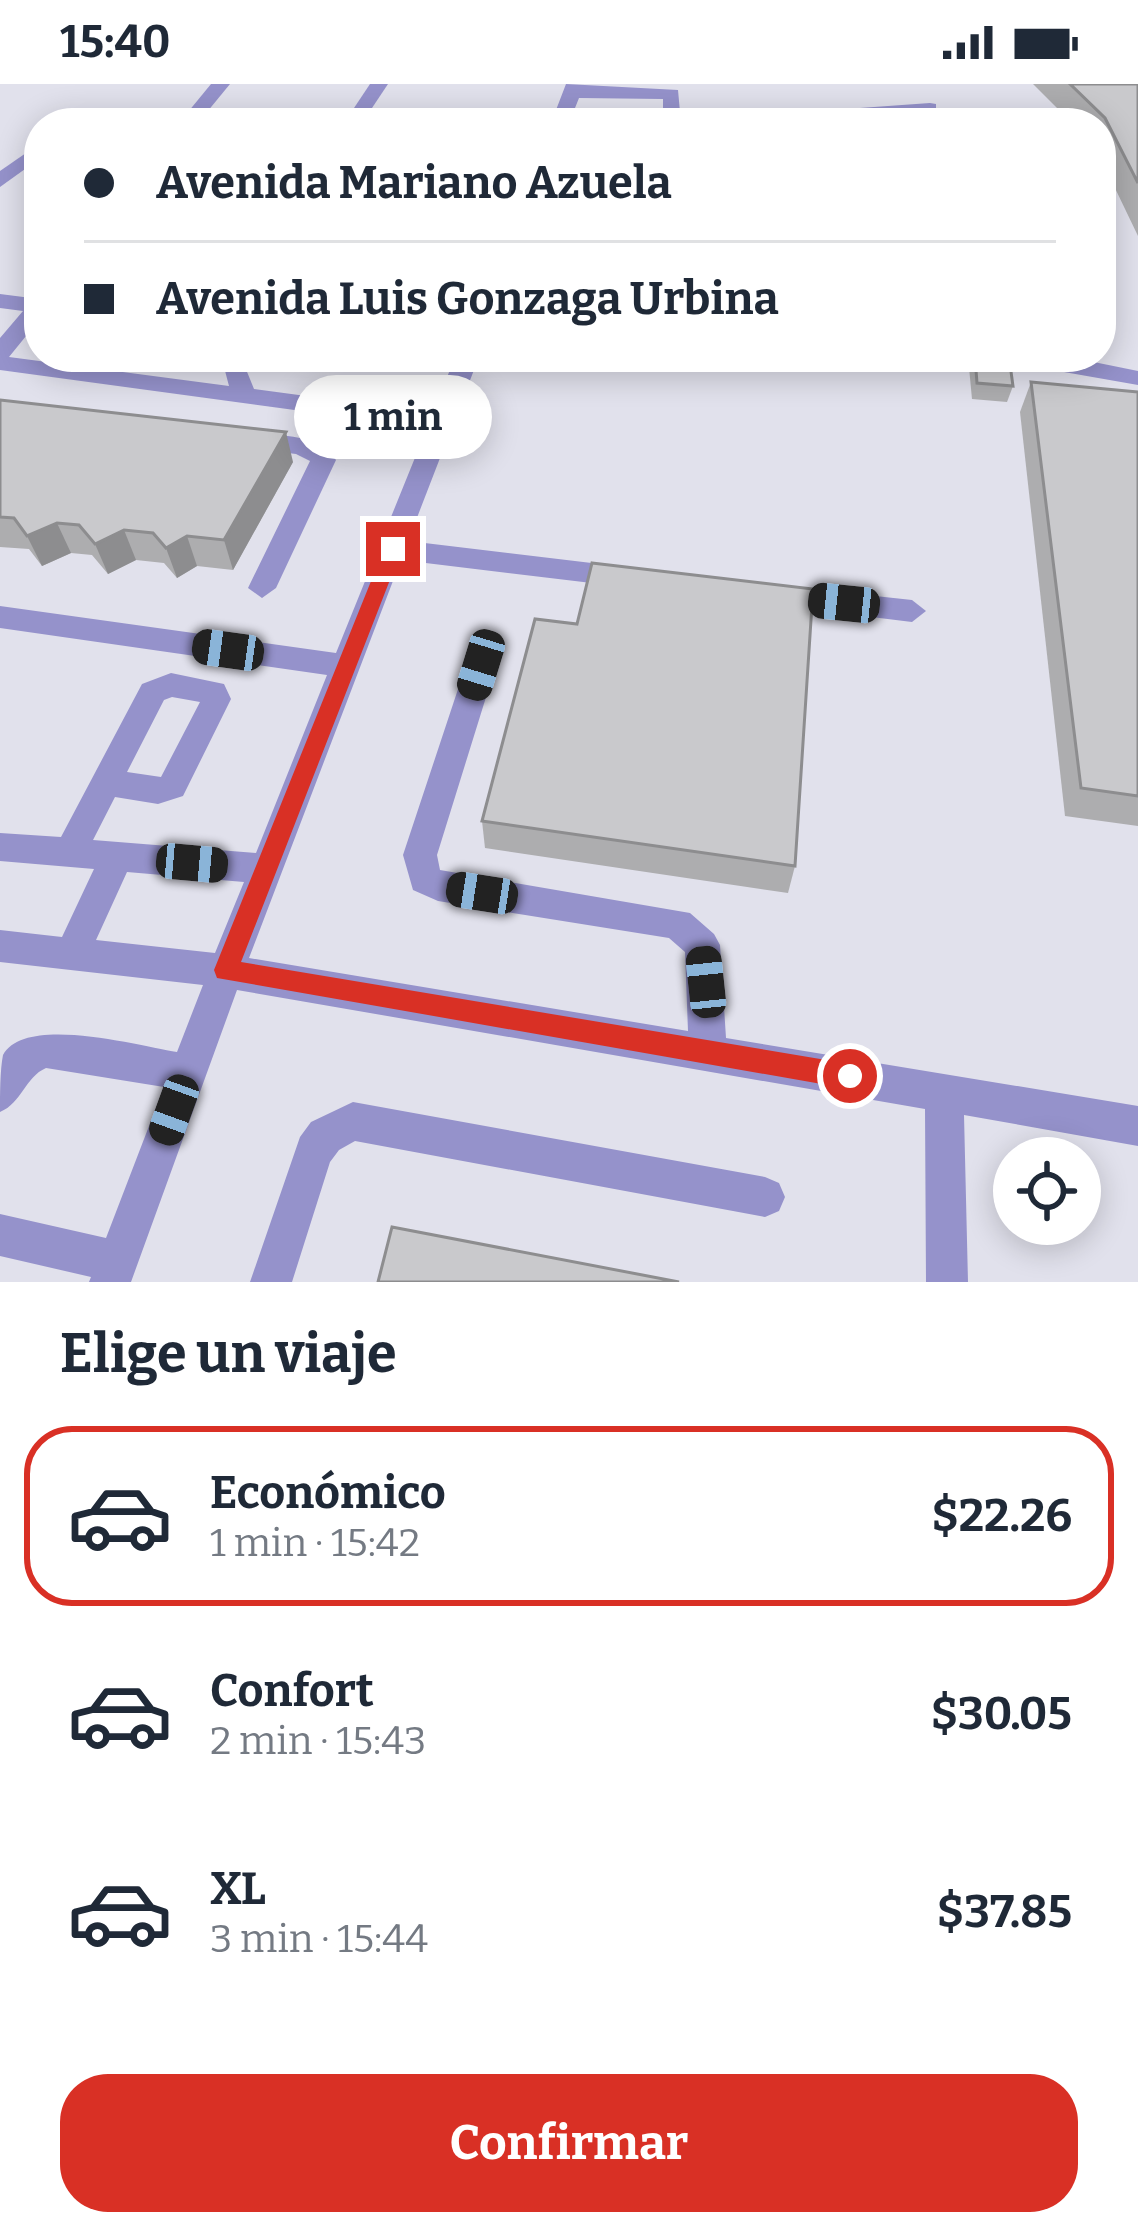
<!DOCTYPE html>
<html lang="es">
<meta charset="utf-8">
<style>
:root{--surface:#fff;--page:#f2f2f3;--text:#1f2937;--muted:#747a83;--line:#e0e1e3;--accent:#d93025}
body{margin:0;font-family:Bitter,serif;background:var(--page);color:var(--text);height:100vh;display:flex;flex-direction:column;font-size:45px;white-space:nowrap}
*{box-sizing:border-box;margin:0}
p{font-size:39px;color:var(--muted)}
.icon{flex:none;width:66px;height:66px;fill:none;stroke:currentColor;stroke-width:2;stroke-linecap:round;stroke-linejoin:round}
.map{position:relative;height:1198px;overflow:hidden}
.panel{display:flex;flex-direction:column;background:var(--surface);flex:1}
.panel>*{flex:none}
.top-card{position:absolute;left:24px;top:24px;width:1092px;height:264px;border-radius:48px;box-shadow:0 6px 30px #0003;display:grid;align-content:center;height:264px;padding:0 60px;background:var(--surface)}
.controls{position:absolute;left:993px;top:1053px;display:grid;gap:24px}
.controls a{display:grid;place-items:center;width:108px;height:108px;border-radius:50%;background:var(--surface);box-shadow:0 6px 30px #0003;font-size:60px}
.end{position:absolute;width:54px;height:54px;margin:-27px;border:15px solid #d93025;background:#fff;box-shadow:0 0 0 6px #fff}
.from{border-radius:50%}
.bubble{position:absolute;height:84px;border-radius:42px;background:var(--surface);box-shadow:0 6px 30px #0003;font-size:39px;font-weight:700;line-height:84px;text-align:center}
.car{position:absolute;width:36px;height:72px;margin:-36px -18px;border-radius:15px;box-shadow:0 0 9px 3px #0007;background:linear-gradient(#222 24%,#8ab4d8 0 40%,#222 0 76%,#8ab4d8 0 86%,#222 0)}
.top-card b{display:flex;align-items:center;gap:42px;height:114px;font-size:45px}
.top-card b+b{border-top:3px solid var(--line)}
.top-card i{width:30px;height:30px;background:var(--text)}
ul{padding:0;list-style:none}
li{display:flex;align-items:center;gap:36px;height:180px;margin:0 24px 18px;padding:0 36px;border:6px solid transparent;border-radius:48px}
li div{flex:1}
li b{display:block;font-size:45px}
li em{font-style:normal;font-weight:700}
li.selected{border-color:var(--accent)}
li>.icon{width:108px;height:108px;stroke-width:1.5}
h2{padding:0 60px;font-size:54px;line-height:144px}
.cta{display:flex;gap:24px;margin-top:auto;padding:24px 60px}
.cta a{flex:1;height:138px;border-radius:48px;background:var(--accent);color:#fff;font-size:48px;font-weight:700;line-height:138px;text-align:center}
.status{display:flex;justify-content:space-between;align-items:center;height:84px;padding:0 60px;background:var(--surface);direction:ltr}
.status svg{height:33px;fill:currentColor}
.map>svg:first-child{display:block}
</style>
<div class="status"><b>15:40</b><svg viewBox="0 0 49 12"><path d="M0 12V9h3v3zM5 12V6h3v6zM10 12V3h3v9zM15 12V0h3v12zM26 1h20v11H26zM47 4h2v5h-2z"/></svg></div>
<div class="map">
<svg width="1138" height="1198" viewBox="0 0 1138 1198">
<rect width="100%" height="100%" fill="#ededf1"/>
<path fill="#e1e1ec" fill-rule="evenodd" d="M0,0h1138v1198h-1138zM39,39h1062v234h-1062zM1014,1074h66v66h-66z"/>
<g fill="none" stroke-linecap="round" stroke-linejoin="round">
<g fill="#9592cb" fill-rule="evenodd">
<path d="M211,0h19l-32,39h-19z"/>
<path d="M370,0h18l-26,39h-18z"/>
<path d="M566,0l112,6 3,33h-18v-24l-84,-1 -10,25h-18z"/>
<path d="M930,19l6,1v8l-130,11h-81l9,-6z"/>
<path d="M39,60v15l-39,28v-16z"/>
<path d="M0,210l39,5v21l-30,37 220,29 -5,-19 -9,-10h26l13,32 179,24 22,-56h24l-71,184 217,26 14,10 -14,10 -224,-27 -152,398 439,73 -3,-79 -16,-14 -231,-37 -25,-11 -10,-35 63,-190 5,-8h20l5,8 -59,190 3,15 250,43 24,21 6,11 6,93 412,68v40l-174,-31 4,167h-42l-1,-173 -688,-119 -106,292h-42l2,-5 -91,-21v-42l106,24 58,-151 -118,-19c-21,9 -24,35 -46,44 0,-17 0,-42 3,-57 22,-41 136,-9 174,-3l26,-67 -203,-23v-32l62,7 32,-68 -94,-8v-28l61,4 81,-153 29,-11 53,11 7,15 -48,97 -25,8 -43,-7 -22,43 163,13 71,-178 -327,-47v-22l336,47 91,-225 -427,-58v-32l23,-27 -23,-3zM172,613l28,5 -39,75 -34,-5 37,-72zM127,788l117,10 -29,71 -119,-13z"/>
<path d="M1037,273h32l69,14v14l-74,-13z"/>
<path d="M250,349c30,3 66,0 86,27l-60,128 -14,10 -14,-10 62,-127 -14,-7 -55,-7 -4,-6z"/>
<path d="M774,501l138,15 14,11 -14,11 -138,-17 -14,-10z"/>
<path d="M353,1018l412,75 14,6 6,14 -6,14 -14,6 -410,-76 -16,9 -9,12 -38,120h-42l50,-145 11,-15z"/>
</g>
</g>
<g fill="#adadaf">
<path d="M1033,0h105v152l-37,-77v-36h-29z"/>
<path d="M968,273h41l4,29 -6,16 -35,-3z"/>
<path d="M1031,298l107,10v434l-73,-10 -45,-404z"/>
<path d="M0,316l293,62 -60,108 -36,-4 -20,12 -13,-15 -28,-3 -28,14 -16,-19 -21,-2 -29,13 -13,-17 -29,-2z"/>
<path d="M482,737l313,45 -7,27 -303,-45z"/>
</g>
<g fill="#8d8d8f">
<path d="M286,348l7,30 -60,108 -9,-30z"/>
<path d="M57,439l14,30 -29,13 -15,-30z"/>
<path d="M124,446l12,30 -28,14 -13,-30z"/>
<path d="M187,452l10,30 -20,12 -11,-30z"/>
</g>
<g fill="#c9c9cc" stroke="#8d8d8f" stroke-width="3">
<path d="M1070,0h68v99l-33,-65z"/>
<path d="M975,273h34l4,29 -36,-3z"/>
<path d="M1031,298l107,10v404l-57,-8z"/>
<path d="M0,316l286,32 -62,108 -37,-4 -21,12 -13,-15 -29,-3 -29,14 -16,-19 -22,-2 -30,13 -13,-18 -14,-1z"/>
<path d="M592,479l221,26 -18,277 -313,-45 53,-202 42,5z"/>
<path d="M392,1143l287,55h-301z"/>
</g>
<path fill="#d93025" d="M393,459l9,6 -161,413 609,102 8,4 4,8 -4,9 -8,4 -633,-111 -3,-8 170,-421z"/>
</svg>
<div class="controls">
<a><svg class="icon" aria-label="locate" viewBox="0 0 24 24"><circle cx="12" cy="12" r="6"/><path d="M12 2v4M12 18v4M2 12h4M18 12h4"/></svg></a>
</div>
<i class="end from" style="left:850px;top:992px"></i>
<i class="end" style="left:393px;top:465px"></i>
<div class="bubble" style="left:294px;top:291px;width:198px">1 min</div>
<i class="car" style="left:844px;top:519px;rotate:276deg"></i>
<i class="car" style="left:228px;top:566px;rotate:278deg"></i>
<i class="car" style="left:481px;top:581px;rotate:197deg"></i>
<i class="car" style="left:192px;top:779px;rotate:95deg"></i>
<i class="car" style="left:482px;top:809px;rotate:279deg"></i>
<i class="car" style="left:706px;top:898px;rotate:354deg"></i>
<i class="car" style="left:174px;top:1026px;rotate:200deg"></i>
<div class="top-card">
<b><i class="from"></i>Avenida Mariano Azuela</b>
<b><i></i>Avenida Luis Gonzaga Urbina</b>
</div>
</div>
<section class="panel">
<h2>Elige un viaje</h2>
<ul>
<li class="selected"><svg class="icon" aria-label="car" viewBox="0 0 24 24"><path d="M5 17H2v-5l4-1 3-4h7l3 4 3 1v5h-3M9 17h6M6 11h13"/><circle cx="7" cy="17" r="2"/><circle cx="17" cy="17" r="2"/></svg><div><b>Económico</b><p>1 min · 15:42</p></div><em>$22.26</em></li>
<li><svg class="icon" aria-label="car" viewBox="0 0 24 24"><path d="M5 17H2v-5l4-1 3-4h7l3 4 3 1v5h-3M9 17h6M6 11h13"/><circle cx="7" cy="17" r="2"/><circle cx="17" cy="17" r="2"/></svg><div><b>Confort</b><p>2 min · 15:43</p></div><em>$30.05</em></li>
<li><svg class="icon" aria-label="car" viewBox="0 0 24 24"><path d="M5 17H2v-5l4-1 3-4h7l3 4 3 1v5h-3M9 17h6M6 11h13"/><circle cx="7" cy="17" r="2"/><circle cx="17" cy="17" r="2"/></svg><div><b>XL</b><p>3 min · 15:44</p></div><em>$37.85</em></li>
</ul>
<div class="cta"><a>Confirmar</a></div>
</section>
